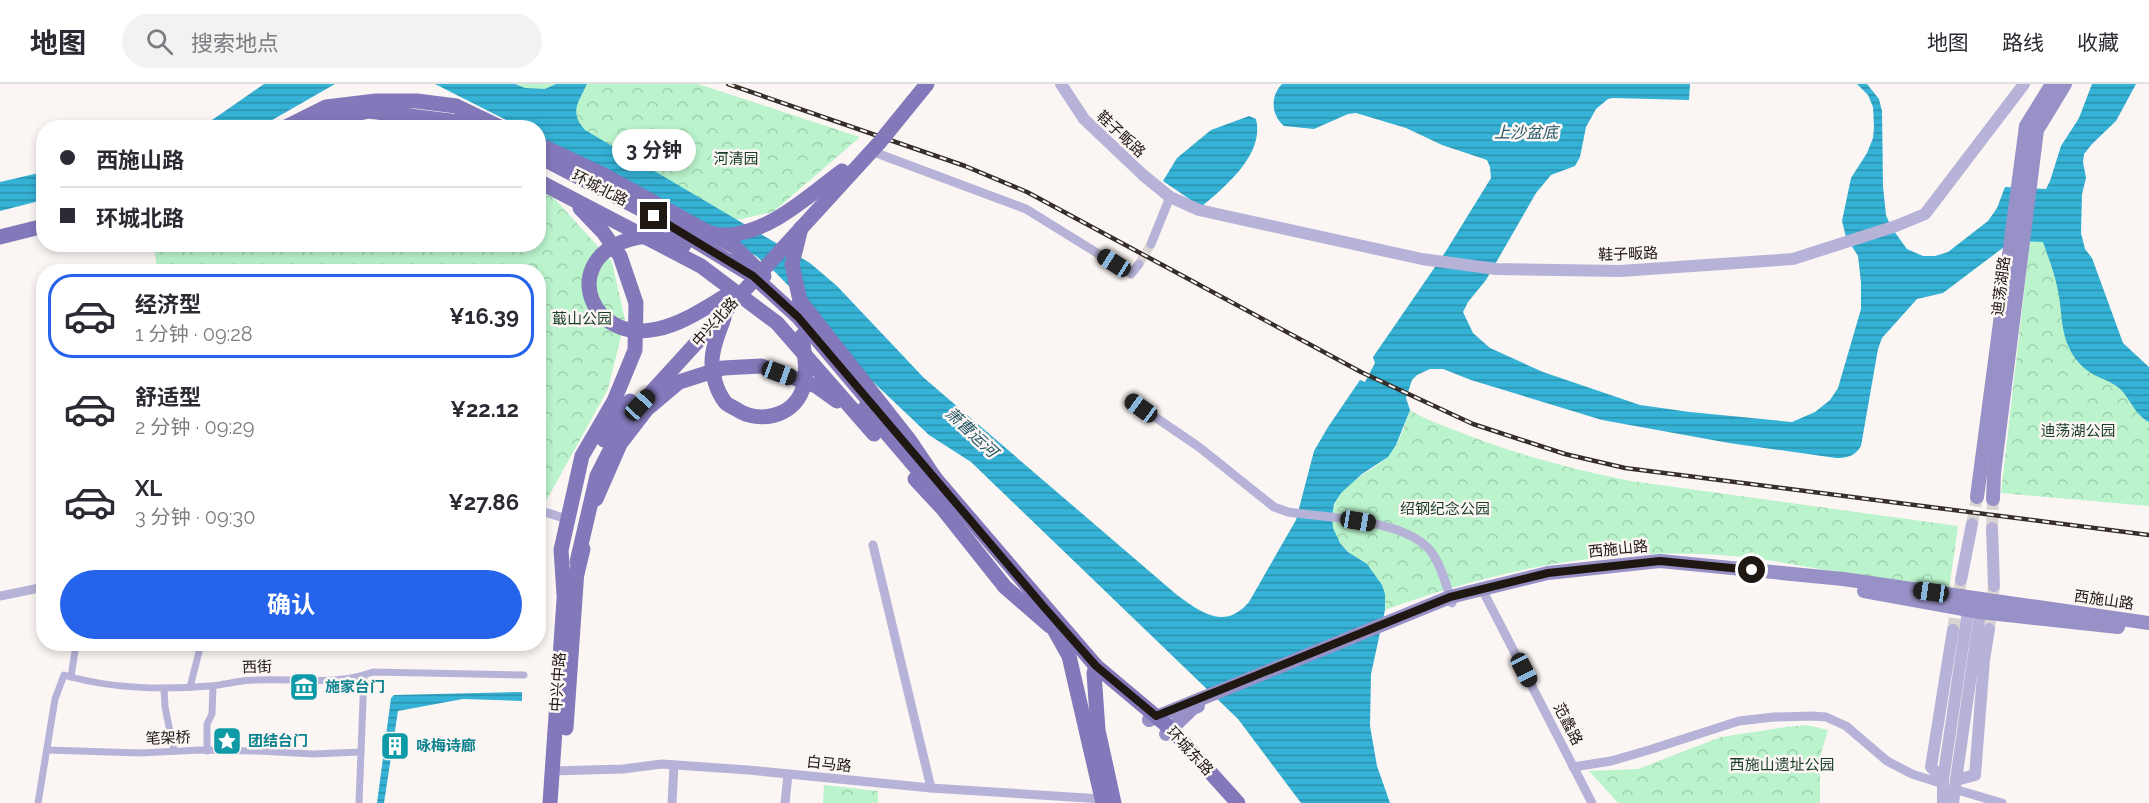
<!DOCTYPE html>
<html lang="zh">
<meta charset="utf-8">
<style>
:root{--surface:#fff;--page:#f2f2f3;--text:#2b2b33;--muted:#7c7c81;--line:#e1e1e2;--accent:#2563eb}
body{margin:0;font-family:Raleway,"Noto Sans SC",sans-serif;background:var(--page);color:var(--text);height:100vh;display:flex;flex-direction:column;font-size:22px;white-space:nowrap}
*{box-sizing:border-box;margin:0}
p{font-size:20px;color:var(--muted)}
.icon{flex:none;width:33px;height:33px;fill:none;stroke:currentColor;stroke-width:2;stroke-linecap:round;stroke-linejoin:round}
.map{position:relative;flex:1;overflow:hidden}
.details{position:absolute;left:36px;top:180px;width:510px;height:387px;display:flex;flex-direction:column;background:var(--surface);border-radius:24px;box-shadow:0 3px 9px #0003}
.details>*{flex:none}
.guide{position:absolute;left:36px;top:36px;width:510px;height:132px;border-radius:24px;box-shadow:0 3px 9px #0003;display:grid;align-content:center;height:132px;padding:0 24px;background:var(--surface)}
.end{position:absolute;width:27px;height:27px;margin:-14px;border:8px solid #1f1712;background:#fff;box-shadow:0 0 0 3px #fff}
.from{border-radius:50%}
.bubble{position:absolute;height:42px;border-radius:21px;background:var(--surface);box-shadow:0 3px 9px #0003;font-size:20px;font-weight:700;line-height:42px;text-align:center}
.car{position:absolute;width:18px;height:36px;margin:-18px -9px;border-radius:8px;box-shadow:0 0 4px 2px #0007;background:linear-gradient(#222 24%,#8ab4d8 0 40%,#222 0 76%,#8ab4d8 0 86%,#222 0)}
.guide b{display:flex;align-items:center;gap:21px;height:57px;font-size:22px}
.guide b+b{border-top:2px solid var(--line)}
.guide i{width:15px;height:15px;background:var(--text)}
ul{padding:10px 0 0;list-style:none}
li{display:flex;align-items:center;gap:18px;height:84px;margin:0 12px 9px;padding:0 12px;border:3px solid transparent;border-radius:24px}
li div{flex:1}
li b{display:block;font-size:22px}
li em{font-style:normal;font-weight:700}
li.current{border-color:var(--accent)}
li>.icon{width:54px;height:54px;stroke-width:1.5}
.action{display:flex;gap:12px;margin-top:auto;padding:12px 24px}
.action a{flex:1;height:69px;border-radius:36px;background:var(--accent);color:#fff;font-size:24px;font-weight:700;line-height:69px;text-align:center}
header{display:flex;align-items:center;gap:36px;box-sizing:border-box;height:84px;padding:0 30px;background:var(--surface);border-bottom:2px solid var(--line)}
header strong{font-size:28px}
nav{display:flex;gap:33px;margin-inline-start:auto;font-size:21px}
.search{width:420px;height:54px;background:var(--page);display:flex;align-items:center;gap:15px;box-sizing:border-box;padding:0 21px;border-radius:33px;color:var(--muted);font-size:22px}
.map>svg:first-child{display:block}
</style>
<header>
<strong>地图</strong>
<div class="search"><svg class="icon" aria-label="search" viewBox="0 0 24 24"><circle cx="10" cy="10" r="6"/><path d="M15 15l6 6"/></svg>搜索地点</div>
<nav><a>地图</a><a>路线</a><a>收藏</a></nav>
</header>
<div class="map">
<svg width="2149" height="719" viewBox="0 0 2149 719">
<defs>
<pattern id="park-crowns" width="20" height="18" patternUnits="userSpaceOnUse" patternTransform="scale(1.5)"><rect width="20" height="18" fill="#baf3cc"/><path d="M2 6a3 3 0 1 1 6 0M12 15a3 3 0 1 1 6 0" fill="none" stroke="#9fd0ae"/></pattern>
<pattern id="water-rules" width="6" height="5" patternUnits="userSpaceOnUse" patternTransform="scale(1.5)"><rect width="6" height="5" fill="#35b2d6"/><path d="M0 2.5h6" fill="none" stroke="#2c90ac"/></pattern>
</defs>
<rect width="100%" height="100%" fill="#fbf6f3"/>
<g fill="url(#park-crowns)">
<path d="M483,0h215l162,53 -87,75 -46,10z"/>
<path d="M539,101l6,3 67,74 13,58 -17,69 -63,114 -7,-1v-230l-381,-1 -3,-26 384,-1z"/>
<path d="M2030,157l23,1 96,158v106l-148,-13z"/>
<path d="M1410,326c14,9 31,15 47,21 56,23 115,38 174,50l327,45 -9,64c-45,-7 -90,-15 -135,-22 -24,-4 -48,-9 -72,-11 -121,-13 -244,11 -357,53 6,-49 -63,-53 -52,-100 7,-29 38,-36 55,-54 12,-12 16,-30 22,-46z"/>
<path d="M1807,641l21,5 -8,27v46h-202l-29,-32 49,-2 83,-32 65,-10z"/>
<path d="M824,701l54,6v12h-55z"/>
</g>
<g fill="url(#water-rules)">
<path d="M264,0h71l-75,43h-58z"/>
<path d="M435,0h80l10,4 20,1 11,-5h31c-9,19 -18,28 -2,46l225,133 27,23 87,92 253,217c24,17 47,36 72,7l47,-82 18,-69 14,-24 32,-47 5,2 10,-19 -2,-6 73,-106 45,-73 -1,-11 -3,-7 -45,-15 -36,-17 -50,-15 -8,1 -34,15 -30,-3c-13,-11 -14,-30 -2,-42h408l-1,16 -76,-2 -5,1 -12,10 -10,18 -6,30 -5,9 -24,9 -15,18 -50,87 -18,22 -5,10 10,21 17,15 53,24 97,33 50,7 102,10 23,-10 15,-12 8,-12 23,-79v-26l-3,-27 -12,-19 -4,-16 9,-43 16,-25 6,-15 1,-11 -1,-20 -5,-12 -11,-11h10l12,15 3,12 1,75 3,29 5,12 16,22 16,7h12l13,-4 40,-31 9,-13 8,-21 41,2 4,-8 11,-35 18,-28 13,-34h44l-20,37 -24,23 -8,10 -1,8 3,16 -4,16 -1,39 4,16 7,9 31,85 26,24v55c-15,-8 -18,-23 -30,-34 -12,-10 -28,-11 -39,-24 -22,-24 -16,-49 -23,-78 -3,-15 -9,-29 -14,-44l-23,-1 -12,3 -65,49 -26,6 -35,39 -4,11 -17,97c-6,10 -13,12 -25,12l-107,-15 -127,-23 -131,-40 -28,-11h-13l-13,6 -5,5 -6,18 4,12 -14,35 -8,12 -26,17 -21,19 -7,11 -2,12 1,12 7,15 8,9 19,12 15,21 3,9v16l-14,64 -1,52 7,40 13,37h-89l-63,-84 -267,-257 -42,-27 -59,-56 -53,-64 -41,-42 -20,-17 -217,-119 -1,-9 -18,-1z"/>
<path d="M1249,32l7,3c9,35 -31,68 -55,88l-38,-26 14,-23 34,-28z"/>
<path d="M43,88v28l-43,11v-29z"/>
<path d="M522,608v9l-59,-2 -65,12 -14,92h-7l14,-105 3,-3z"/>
</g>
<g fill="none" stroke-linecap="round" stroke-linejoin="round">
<path stroke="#dad5d1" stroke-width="9" stroke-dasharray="9 4.5" stroke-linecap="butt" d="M1139,180l12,-20"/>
<g stroke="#dad5d1" stroke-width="12" stroke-dasharray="12 6" stroke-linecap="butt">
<path d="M1972,440l5,-27"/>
<path d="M1992,444l1,-29"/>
<path d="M1989,545l5,-43"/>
<path d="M1953,546l8,-50"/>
</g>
<g stroke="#b7b3d8" stroke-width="7">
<path d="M71,593l5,-33"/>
<path d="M190,603l11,-43"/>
<path d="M164,604l1,19 9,44"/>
<path d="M47,666l93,3 61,-3 58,1 54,3 48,-2"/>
<path d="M207,667v-27l5,-10 1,-28"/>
<path d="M38,719l17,-104 9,-24c47,14 98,15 146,11 15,-1 29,-6 45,-6 40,-2 80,6 118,-8l151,3"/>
<path d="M359,719l5,-128"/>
</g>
<g stroke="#b7b3d8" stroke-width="9">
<path d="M871,67l155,58 105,65 8,-10"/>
<path d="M1151,160l19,-47"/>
<path d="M1130,316l69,47 75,60 14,5c39,6 125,7 146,44 9,14 13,32 18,47"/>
<path d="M538,426l29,9"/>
<path d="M873,461l58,243"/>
<path d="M1485,511l107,208"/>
<path d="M0,512l44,-9"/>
<path d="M1573,683l38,-6 38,-11 90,-29 35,-4 38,-1 14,1 20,9 41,35 25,13 31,10"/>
<path d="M552,687l71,-2 39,-5 86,6 183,18 171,11"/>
<path d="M1954,705l48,14"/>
<path d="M672,719l2,-38"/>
<path d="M785,719l3,-28"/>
</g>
<g stroke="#b7b3d8" stroke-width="12">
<path d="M1061,0l23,35 59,56 27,22 29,13 223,49 74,10 124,2 173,-12 103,-33 29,-12 99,-130"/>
<path d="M1992,444l2,58"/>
<path d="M1961,496l11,-56"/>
<path d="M1943,696l25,-169 5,-9"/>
<path d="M1956,696l24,-168 -3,-7"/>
<path d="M1943,719v-23l-12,-13 22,-137"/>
<path d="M1953,719l3,-23 19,-5 9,-115 5,-31"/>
</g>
<g stroke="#9891c7" stroke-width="14">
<path d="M1977,413l49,-371 26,-42"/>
<path d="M1993,415l1,-26 43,-343 28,-46"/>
<path d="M1864,507l116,21 138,15"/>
<path d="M1149,636l301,-123 98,-24 112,-12 183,18 306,44"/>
<path d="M1166,650l27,-26 5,-2"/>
</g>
<g stroke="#8278ba" stroke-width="15">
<path d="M284,44l42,-21 50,-6h41l39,5 46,22"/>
<path d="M303,44l9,-5 57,-12 106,13 7,4"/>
<path d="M383,44h3"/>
<path d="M538,60l66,31 131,72 29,29"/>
<path d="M538,72l116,60 99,60 45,41 81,96"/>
<path d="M538,97l163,85 76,57 97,111"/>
<path d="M0,153l44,-11"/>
<path d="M800,217l-8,-37 9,-36"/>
<path d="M865,324l64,75"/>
<path d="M928,386l168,196 75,63 67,74"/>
<path d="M915,395l28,30 62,78 45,39"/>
<path d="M596,415l24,-55 27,-35 32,-27 44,-14 38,-2 55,20 21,15"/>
<path d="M576,494l7,-29"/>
<path d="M564,510l-3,-44 21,-94 32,-55 21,-51 1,-47 -16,-47 -17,-24 -23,-24"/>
<path d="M1055,547l14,25 34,147"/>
<path d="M1096,582l-2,7 4,57 16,73"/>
<path d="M566,644l11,-158"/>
<path d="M550,719l15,-218"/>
</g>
<g stroke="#352e29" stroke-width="4.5">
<path id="rail" d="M728,0l237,82 62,26 334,180 112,52 92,30 60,14 524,67"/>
</g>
<use href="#rail" stroke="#fbf6f3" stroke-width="2" stroke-dasharray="7" stroke-linecap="butt"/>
<g stroke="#8278ba" stroke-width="15">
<path d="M690,143c11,3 25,9 36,8 44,-2 82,-39 116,-64"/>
<path d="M684,161c-11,-3 -24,-7 -35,-8 -9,-1 -19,2 -27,5 -61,24 -30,102 35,87 25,-5 48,-21 70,-34"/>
<path d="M800,217l110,140 25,37"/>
<path d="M724,234c-5,14 -12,29 -12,44 0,13 5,30 13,40 2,3 8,5 11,7 22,15 56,8 66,-18 7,-18 2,-37 0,-55"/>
<path d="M604,356l12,-24 14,-15"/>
<path d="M577,478l20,-86 28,-55 254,-278 48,-59"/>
</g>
</g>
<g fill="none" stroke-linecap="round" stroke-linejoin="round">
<path stroke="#1f1712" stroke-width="8" d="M654,132l99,60 45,41 246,290 52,59 60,50 294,-119 98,-24 112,-12 92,9"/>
</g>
<defs>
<g id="museum-square" transform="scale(1.5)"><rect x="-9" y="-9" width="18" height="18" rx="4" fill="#0f9aa8" stroke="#fbf6f3"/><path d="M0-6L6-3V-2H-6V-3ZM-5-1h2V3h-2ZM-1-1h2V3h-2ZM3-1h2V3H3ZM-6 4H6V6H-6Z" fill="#fff"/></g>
<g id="sight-square" transform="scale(1.5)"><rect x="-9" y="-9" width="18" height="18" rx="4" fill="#0f9aa8" stroke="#fbf6f3"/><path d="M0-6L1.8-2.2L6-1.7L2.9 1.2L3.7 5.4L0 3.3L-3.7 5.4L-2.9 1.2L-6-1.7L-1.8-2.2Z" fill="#fff"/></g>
<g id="building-square" transform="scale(1.5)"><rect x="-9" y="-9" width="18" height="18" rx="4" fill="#0f9aa8" stroke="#fbf6f3"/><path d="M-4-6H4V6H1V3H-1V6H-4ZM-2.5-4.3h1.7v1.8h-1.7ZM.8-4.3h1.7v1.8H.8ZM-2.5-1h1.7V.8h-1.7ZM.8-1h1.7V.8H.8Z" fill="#fff"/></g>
</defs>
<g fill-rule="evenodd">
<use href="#museum-square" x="304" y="603"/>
<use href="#sight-square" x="227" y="657"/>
<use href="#building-square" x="395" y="662"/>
</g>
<g text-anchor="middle" stroke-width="5" stroke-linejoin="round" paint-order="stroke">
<g font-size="15" fill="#1f1712" stroke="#fbf6f3">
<text transform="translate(1121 50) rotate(43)" y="5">鞋子畈路</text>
<text transform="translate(600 104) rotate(27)" y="5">环城北路</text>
<text transform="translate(1628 170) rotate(-2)" y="5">鞋子畈路</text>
<text transform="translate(2001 202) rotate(-83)" y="5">迪荡湖路</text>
<text transform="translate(715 238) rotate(-48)" y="5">中兴北路</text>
<text transform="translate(1618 465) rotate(-6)" y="5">西施山路</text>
<text transform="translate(2104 516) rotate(8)" y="5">西施山路</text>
<text transform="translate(257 583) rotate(-2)" y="5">西街</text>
<text transform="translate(558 598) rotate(-86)" y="5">中兴中路</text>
<text transform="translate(1568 640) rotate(63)" y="5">范蠡路</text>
<text transform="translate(168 654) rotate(-2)" y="5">笔架桥</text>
<text transform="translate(1190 667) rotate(47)" y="5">环城东路</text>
<text transform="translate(829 680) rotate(6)" y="5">白马路</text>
</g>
<g font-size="15" fill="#173c25" stroke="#fbf6f3">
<text x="736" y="80">河清园</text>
<text x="582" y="240">蕺山公园</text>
<text x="2078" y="352">迪荡湖公园</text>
<text x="1445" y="430">绍钢纪念公园</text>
<text x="1782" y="686">西施山遗址公园</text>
</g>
<g font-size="15" font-weight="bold" fill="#0d838f" stroke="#fbf6f3" text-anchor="start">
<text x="325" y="608">施家台门</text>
<text x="248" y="662">团结台门</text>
<text x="416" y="667">咏梅诗廊</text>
</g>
<g font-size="16" font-style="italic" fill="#275968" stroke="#fbf6f3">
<text x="1526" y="54">上沙盆底</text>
<text transform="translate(972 348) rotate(43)" y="6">萧曹运河</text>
</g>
</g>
</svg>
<i class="end from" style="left:1752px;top:486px"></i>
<i class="end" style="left:654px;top:132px"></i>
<div class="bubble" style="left:612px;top:45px;width:84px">3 分钟</div>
<i class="car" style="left:1114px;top:179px;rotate:302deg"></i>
<i class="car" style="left:779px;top:289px;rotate:110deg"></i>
<i class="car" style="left:640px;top:321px;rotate:43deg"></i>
<i class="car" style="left:1141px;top:324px;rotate:306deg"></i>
<i class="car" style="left:1358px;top:437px;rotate:99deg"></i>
<i class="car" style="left:1931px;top:508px;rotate:278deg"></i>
<i class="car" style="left:1524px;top:586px;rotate:153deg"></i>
<div class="guide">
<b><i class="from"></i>西施山路</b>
<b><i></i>环城北路</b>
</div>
<section class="details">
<ul>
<li class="current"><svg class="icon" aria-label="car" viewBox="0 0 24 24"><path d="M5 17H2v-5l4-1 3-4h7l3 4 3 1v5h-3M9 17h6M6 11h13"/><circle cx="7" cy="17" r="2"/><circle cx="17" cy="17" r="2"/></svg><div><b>经济型</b><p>1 分钟 · 09:28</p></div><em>¥16.39</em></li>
<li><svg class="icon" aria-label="car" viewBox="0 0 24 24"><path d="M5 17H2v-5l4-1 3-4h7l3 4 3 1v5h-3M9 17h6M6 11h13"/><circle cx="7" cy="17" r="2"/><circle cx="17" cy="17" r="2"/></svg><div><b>舒适型</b><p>2 分钟 · 09:29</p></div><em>¥22.12</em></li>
<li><svg class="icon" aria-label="car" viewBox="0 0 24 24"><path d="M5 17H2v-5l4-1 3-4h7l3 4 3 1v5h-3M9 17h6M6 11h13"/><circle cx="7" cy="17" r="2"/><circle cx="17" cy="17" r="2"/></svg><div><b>XL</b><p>3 分钟 · 09:30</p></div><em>¥27.86</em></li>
</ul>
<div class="action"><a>确认</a></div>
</section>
</div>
